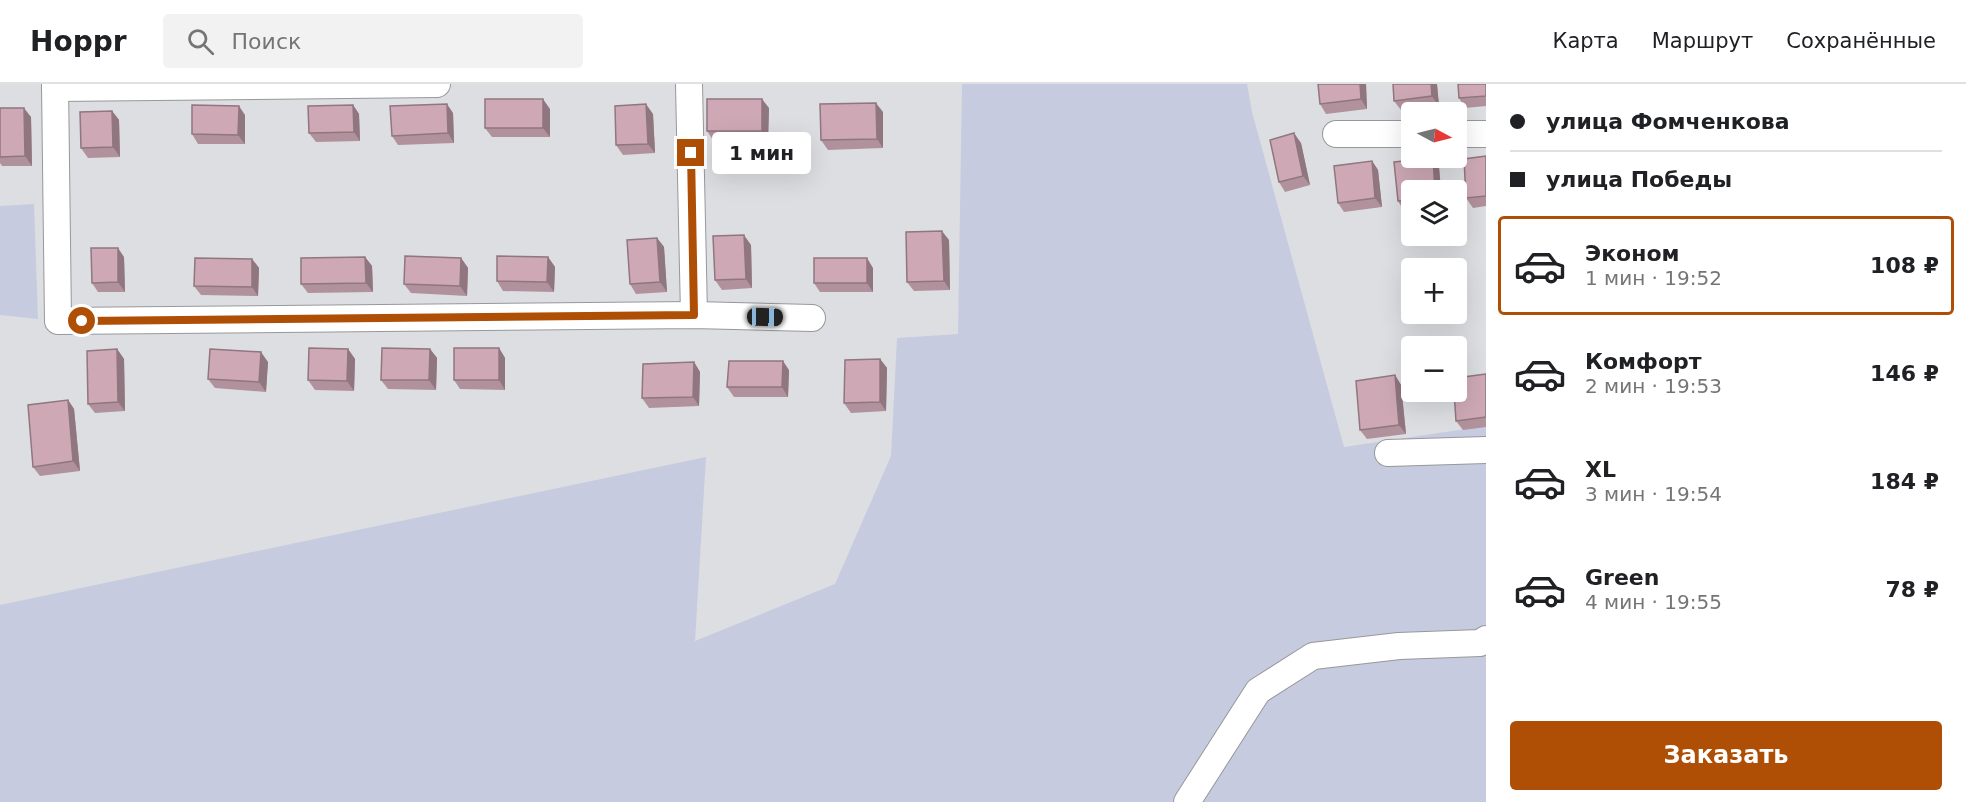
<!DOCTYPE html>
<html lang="ru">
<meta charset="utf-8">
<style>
:root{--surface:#fff;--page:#f2f2f2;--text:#202124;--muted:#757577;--line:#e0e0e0;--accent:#af4f06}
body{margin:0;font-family:"DejaVu Sans",sans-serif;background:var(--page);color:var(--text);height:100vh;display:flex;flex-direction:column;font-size:22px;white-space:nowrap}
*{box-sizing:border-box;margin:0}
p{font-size:20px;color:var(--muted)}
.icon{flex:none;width:33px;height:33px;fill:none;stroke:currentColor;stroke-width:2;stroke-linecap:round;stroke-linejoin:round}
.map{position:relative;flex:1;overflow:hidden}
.sheet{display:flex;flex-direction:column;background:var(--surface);width:480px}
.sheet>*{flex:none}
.hud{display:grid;align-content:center;height:132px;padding:0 24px;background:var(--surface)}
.needle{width:39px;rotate:97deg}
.fabs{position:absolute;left:1401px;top:18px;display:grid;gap:12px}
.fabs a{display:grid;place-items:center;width:66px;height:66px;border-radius:6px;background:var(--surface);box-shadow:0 6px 24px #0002;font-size:30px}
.end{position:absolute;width:27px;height:27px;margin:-14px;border:8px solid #af4f06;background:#fff;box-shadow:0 0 0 3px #fff}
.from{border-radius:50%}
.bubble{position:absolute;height:42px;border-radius:6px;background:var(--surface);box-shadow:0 6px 24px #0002;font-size:20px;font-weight:700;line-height:42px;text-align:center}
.car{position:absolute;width:18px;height:36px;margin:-18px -9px;border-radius:8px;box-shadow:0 0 4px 2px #0007;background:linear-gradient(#222 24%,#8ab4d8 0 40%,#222 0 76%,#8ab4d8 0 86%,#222 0)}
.hud b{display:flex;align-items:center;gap:21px;height:57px;font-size:22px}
.hud b+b{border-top:2px solid var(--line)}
.hud i{width:15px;height:15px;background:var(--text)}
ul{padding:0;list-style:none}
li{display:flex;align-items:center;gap:18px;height:99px;margin:0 12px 9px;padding:0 12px;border:3px solid transparent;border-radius:6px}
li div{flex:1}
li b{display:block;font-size:22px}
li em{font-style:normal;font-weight:700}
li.selected{border-color:var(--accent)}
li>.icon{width:54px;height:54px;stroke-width:1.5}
.cta{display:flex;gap:12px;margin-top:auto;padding:12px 24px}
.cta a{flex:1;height:69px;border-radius:6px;background:var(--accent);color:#fff;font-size:24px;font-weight:700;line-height:69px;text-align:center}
header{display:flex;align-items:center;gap:36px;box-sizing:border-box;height:84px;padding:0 30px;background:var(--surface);border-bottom:2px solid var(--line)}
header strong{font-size:28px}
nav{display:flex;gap:33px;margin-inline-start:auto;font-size:21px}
.search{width:420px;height:54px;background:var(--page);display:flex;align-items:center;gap:15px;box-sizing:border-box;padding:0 21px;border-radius:6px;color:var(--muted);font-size:22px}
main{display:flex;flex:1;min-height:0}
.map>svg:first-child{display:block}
</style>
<header>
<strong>Hoppr</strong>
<div class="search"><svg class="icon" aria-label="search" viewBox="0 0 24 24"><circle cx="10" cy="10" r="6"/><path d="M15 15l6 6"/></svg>Поиск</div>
<nav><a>Карта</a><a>Маршрут</a><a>Сохранённые</a></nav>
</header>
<main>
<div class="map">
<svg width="1486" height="718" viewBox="0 0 1486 718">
<rect width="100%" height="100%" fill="#dddee2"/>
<g fill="#c7cbe0">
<path d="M962,0h285l5,28 92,335 142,-21v376h-1486v-197l706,-148 -11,184 140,-57 56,-128 6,-118 61,-4z"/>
<path d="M34,120l4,115 -38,-4v-109z"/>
</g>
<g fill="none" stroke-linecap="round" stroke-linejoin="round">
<g stroke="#97989b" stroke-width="28">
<g id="minor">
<path d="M55,0l3,237 636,-6 118,3"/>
<path d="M689,0l5,231"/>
<path d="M55,4l382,-4"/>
<path d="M1336,50h76"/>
<path d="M1456,50h30"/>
<path d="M1388,369l98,-3"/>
<path d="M1187,718l71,-111 55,-35 86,-10 81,-3 6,-4"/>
</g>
</g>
<use href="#minor" stroke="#fff" stroke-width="26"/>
</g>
<g fill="#b1919c">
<path d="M1318,0h48l1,25 -41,5 -6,-10z"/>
<path d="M1393,0h44l2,22 -38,4 -7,-9z"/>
<path d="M1486,0v22l-21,2 -6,-10z"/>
<path d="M353,21l6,9 1,27 -44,1 -7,-9z"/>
<path d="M0,24l31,9 1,49h-30l-2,-3z"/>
<path d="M769,24l-1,33 -55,-1 -6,-9z"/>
<path d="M550,25v28h-58l-7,-9z"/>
<path d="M112,27l7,9 1,37 -32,1 -7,-10z"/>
<path d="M883,28v36l-55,2 -7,-10z"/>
<path d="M453,29l1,30 -56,2 -6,-9z"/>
<path d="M653,30l2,39 -32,2 -7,-10z"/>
<path d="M245,31v29h-47l-6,-10z"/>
<path d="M1301,59l9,42 -25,7 -6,-10z"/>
<path d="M1486,72v50l-13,2 -7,-10z"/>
<path d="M1433,74l6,9 2,23h-29v20l-8,1 -6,-10z"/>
<path d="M1372,77l6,9 4,37 -38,5 -6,-9z"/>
<path d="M657,154l7,9 3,45 -31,2 -6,-10z"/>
<path d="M949,156l1,50 -36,1 -7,-9z"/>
<path d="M751,161l1,43 -30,2 -7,-10z"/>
<path d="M124,173l1,35h-27l-6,-9z"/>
<path d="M365,173l7,9 1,26 -65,1 -7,-9z"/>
<path d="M548,173l7,10 -1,25 -51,-1 -6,-10z"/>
<path d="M461,174l7,10 -1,28 -56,-3 -7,-9z"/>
<path d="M252,175l7,9 -1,28 -57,-1 -7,-9z"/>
<path d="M873,184v24h-53l-6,-9z"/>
<path d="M499,264l6,10v32l-45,-1 -6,-9z"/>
<path d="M117,265l7,10 1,52 -30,2 -7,-9z"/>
<path d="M348,265l7,10 -1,32 -39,-1 -7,-10z"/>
<path d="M430,265l7,9 -1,32 -48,-1 -7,-9z"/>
<path d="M880,275l7,9 -1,43 -35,2 -7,-10z"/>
<path d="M268,278l-2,30 -51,-4 -7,-9z"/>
<path d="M694,278l6,10 -1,34 -50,2 -7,-10z"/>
<path d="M789,286l-1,27h-54l-7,-10z"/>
<path d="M1486,290v53l-23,3 -7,-9z"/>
<path d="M1395,291l6,10 5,49 -39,5 -7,-9z"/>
<path d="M68,316l6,9 6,62 -40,5 -7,-9z"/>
</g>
<g fill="#90767f">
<path d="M1360,0h6l1,25 -6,-10z"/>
<path d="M1431,0h6l2,22 -7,-10z"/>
<path d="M543,15l7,10v28l-7,-9z"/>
<path d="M762,15l7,9 -1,33 -6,-10z"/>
<path d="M876,19l7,9v36l-6,-9z"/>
<path d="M447,20l6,9 1,30 -6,-10z"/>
<path d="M646,20l7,10 2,39 -7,-9z"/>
<path d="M353,21l6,9 1,27 -6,-9z"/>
<path d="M239,22l6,9v29l-7,-9z"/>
<path d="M24,24l7,9 1,49 -7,-10z"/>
<path d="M112,27l7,9 1,37 -7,-10z"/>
<path d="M1294,49l7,10 9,42 -7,-9z"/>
<path d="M1433,74l6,9 2,23h-6z"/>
<path d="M1372,77l6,9 4,37 -7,-9z"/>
<path d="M942,147l7,9 1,50 -6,-9z"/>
<path d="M744,151l7,10 1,43 -6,-9z"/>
<path d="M657,154l7,9 3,45 -7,-10z"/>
<path d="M118,164l6,9 1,35 -7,-10z"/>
<path d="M365,173l7,9 1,26 -7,-9z"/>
<path d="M548,173l7,10 -1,25 -7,-10z"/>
<path d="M461,174l7,10 -1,28 -7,-10z"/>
<path d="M867,174l6,10v24l-6,-9z"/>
<path d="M252,175l7,9 -1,28 -6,-9z"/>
<path d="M499,264l6,10v32l-6,-10z"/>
<path d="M117,265l7,10 1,52 -7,-9z"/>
<path d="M348,265l7,10 -1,32 -7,-10z"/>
<path d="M430,265l7,9 -1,32 -7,-10z"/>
<path d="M261,268l7,10 -2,30 -7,-10z"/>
<path d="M880,275l7,9 -1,43 -6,-9z"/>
<path d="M783,277l6,9 -1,27 -6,-10z"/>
<path d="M694,278l6,10 -1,34 -6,-9z"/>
<path d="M1395,291l6,10 5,49 -7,-9z"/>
<path d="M68,316l6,9 6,62 -7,-10z"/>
</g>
<g fill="#cea9b5" stroke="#90767f" stroke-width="1.5">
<path d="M1318,0h42l1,15 -41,5z"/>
<path d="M1393,0h38l1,12 -38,5z"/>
<path d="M1458,0h28v12l-27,2z"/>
<rect x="485" y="15" width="58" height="29"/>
<rect x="707" y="15" width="55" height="32"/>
<path d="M876,19l1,36 -56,1 -1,-36z"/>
<path d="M447,20l1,29 -56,3 -2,-30z"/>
<path d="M646,20l2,40 -32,1 -1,-39z"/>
<path d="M192,21l47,1 -1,29 -46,-1z"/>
<path d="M353,21l1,27 -45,1 -1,-27z"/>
<path d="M0,24h24l1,48 -25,1z"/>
<path d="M112,27l1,36 -32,1 -1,-36z"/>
<path d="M1294,49l9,43 -24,6 -9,-42z"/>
<path d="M1486,72v40l-20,2 -2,-39z"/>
<path d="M1433,74l2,32h-23v10l-14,1 -4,-39z"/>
<path d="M1372,77l3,37 -37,5 -4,-37z"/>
<path d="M942,147l2,50 -37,1 -1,-50z"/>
<path d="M744,151l2,44 -31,1 -2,-44z"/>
<path d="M657,154l3,44 -30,2 -3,-44z"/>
<path d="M91,164h27v34l-26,1z"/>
<path d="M405,172l56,2 -1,28 -56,-2z"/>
<path d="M497,172l51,1 -1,25 -50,-1z"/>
<path d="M365,173l1,26 -65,1v-26z"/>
<path d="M195,174l57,1v28l-58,-1z"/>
<rect x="814" y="174" width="53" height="25"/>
<path d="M309,264l39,1 -1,32 -39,-1z"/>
<path d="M382,264l48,1 -1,31h-48z"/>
<rect x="454" y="264" width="45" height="32"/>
<path d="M117,265l1,53 -30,2 -1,-53z"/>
<path d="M210,265l51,3 -2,30 -51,-3z"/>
<path d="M880,275v43l-36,1 1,-43z"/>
<path d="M729,277h54l-1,26h-55z"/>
<path d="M694,278l-1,35 -51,1 1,-34z"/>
<path d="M1486,290v43l-30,4 -2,-29h2v-14z"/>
<path d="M1395,291l4,50 -39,5 -4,-49z"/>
<path d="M68,316l5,61 -40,6 -5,-62z"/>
</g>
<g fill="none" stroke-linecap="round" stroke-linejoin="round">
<path stroke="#af4f06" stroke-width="8" d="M82,237l612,-6 -3,-162"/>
</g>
</svg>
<div class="fabs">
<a><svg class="needle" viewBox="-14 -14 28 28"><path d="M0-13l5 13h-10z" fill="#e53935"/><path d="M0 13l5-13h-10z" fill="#757577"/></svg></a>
<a><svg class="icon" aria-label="layers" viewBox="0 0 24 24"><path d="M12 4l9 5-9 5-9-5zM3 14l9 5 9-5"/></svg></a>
<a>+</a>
<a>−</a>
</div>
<i class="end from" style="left:82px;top:237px"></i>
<i class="end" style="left:691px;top:69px"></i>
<div class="bubble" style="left:712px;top:48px;width:99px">1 мин</div>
<i class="car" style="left:765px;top:233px;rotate:91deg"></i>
</div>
<section class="sheet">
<div class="hud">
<b><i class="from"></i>улица Фомченкова</b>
<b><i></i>улица Победы</b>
</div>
<ul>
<li class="selected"><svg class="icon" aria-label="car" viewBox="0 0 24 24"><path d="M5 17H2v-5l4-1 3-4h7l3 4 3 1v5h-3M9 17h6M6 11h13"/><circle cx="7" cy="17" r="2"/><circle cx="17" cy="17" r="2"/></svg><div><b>Эконом</b><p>1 мин · 19:52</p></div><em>108 ₽</em></li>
<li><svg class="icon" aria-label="car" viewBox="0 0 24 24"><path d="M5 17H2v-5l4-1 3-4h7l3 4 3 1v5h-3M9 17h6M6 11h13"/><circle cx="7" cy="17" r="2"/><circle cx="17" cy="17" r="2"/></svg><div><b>Комфорт</b><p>2 мин · 19:53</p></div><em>146 ₽</em></li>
<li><svg class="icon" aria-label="car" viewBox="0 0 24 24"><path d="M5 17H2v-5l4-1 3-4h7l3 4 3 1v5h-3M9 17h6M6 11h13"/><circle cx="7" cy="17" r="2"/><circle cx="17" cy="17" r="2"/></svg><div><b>XL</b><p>3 мин · 19:54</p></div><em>184 ₽</em></li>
<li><svg class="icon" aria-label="car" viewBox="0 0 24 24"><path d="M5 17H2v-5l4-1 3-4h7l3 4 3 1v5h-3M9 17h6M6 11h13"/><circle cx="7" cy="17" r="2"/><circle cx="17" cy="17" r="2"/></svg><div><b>Green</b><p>4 мин · 19:55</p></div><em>78 ₽</em></li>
</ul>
<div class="cta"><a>Заказать</a></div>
</section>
</main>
